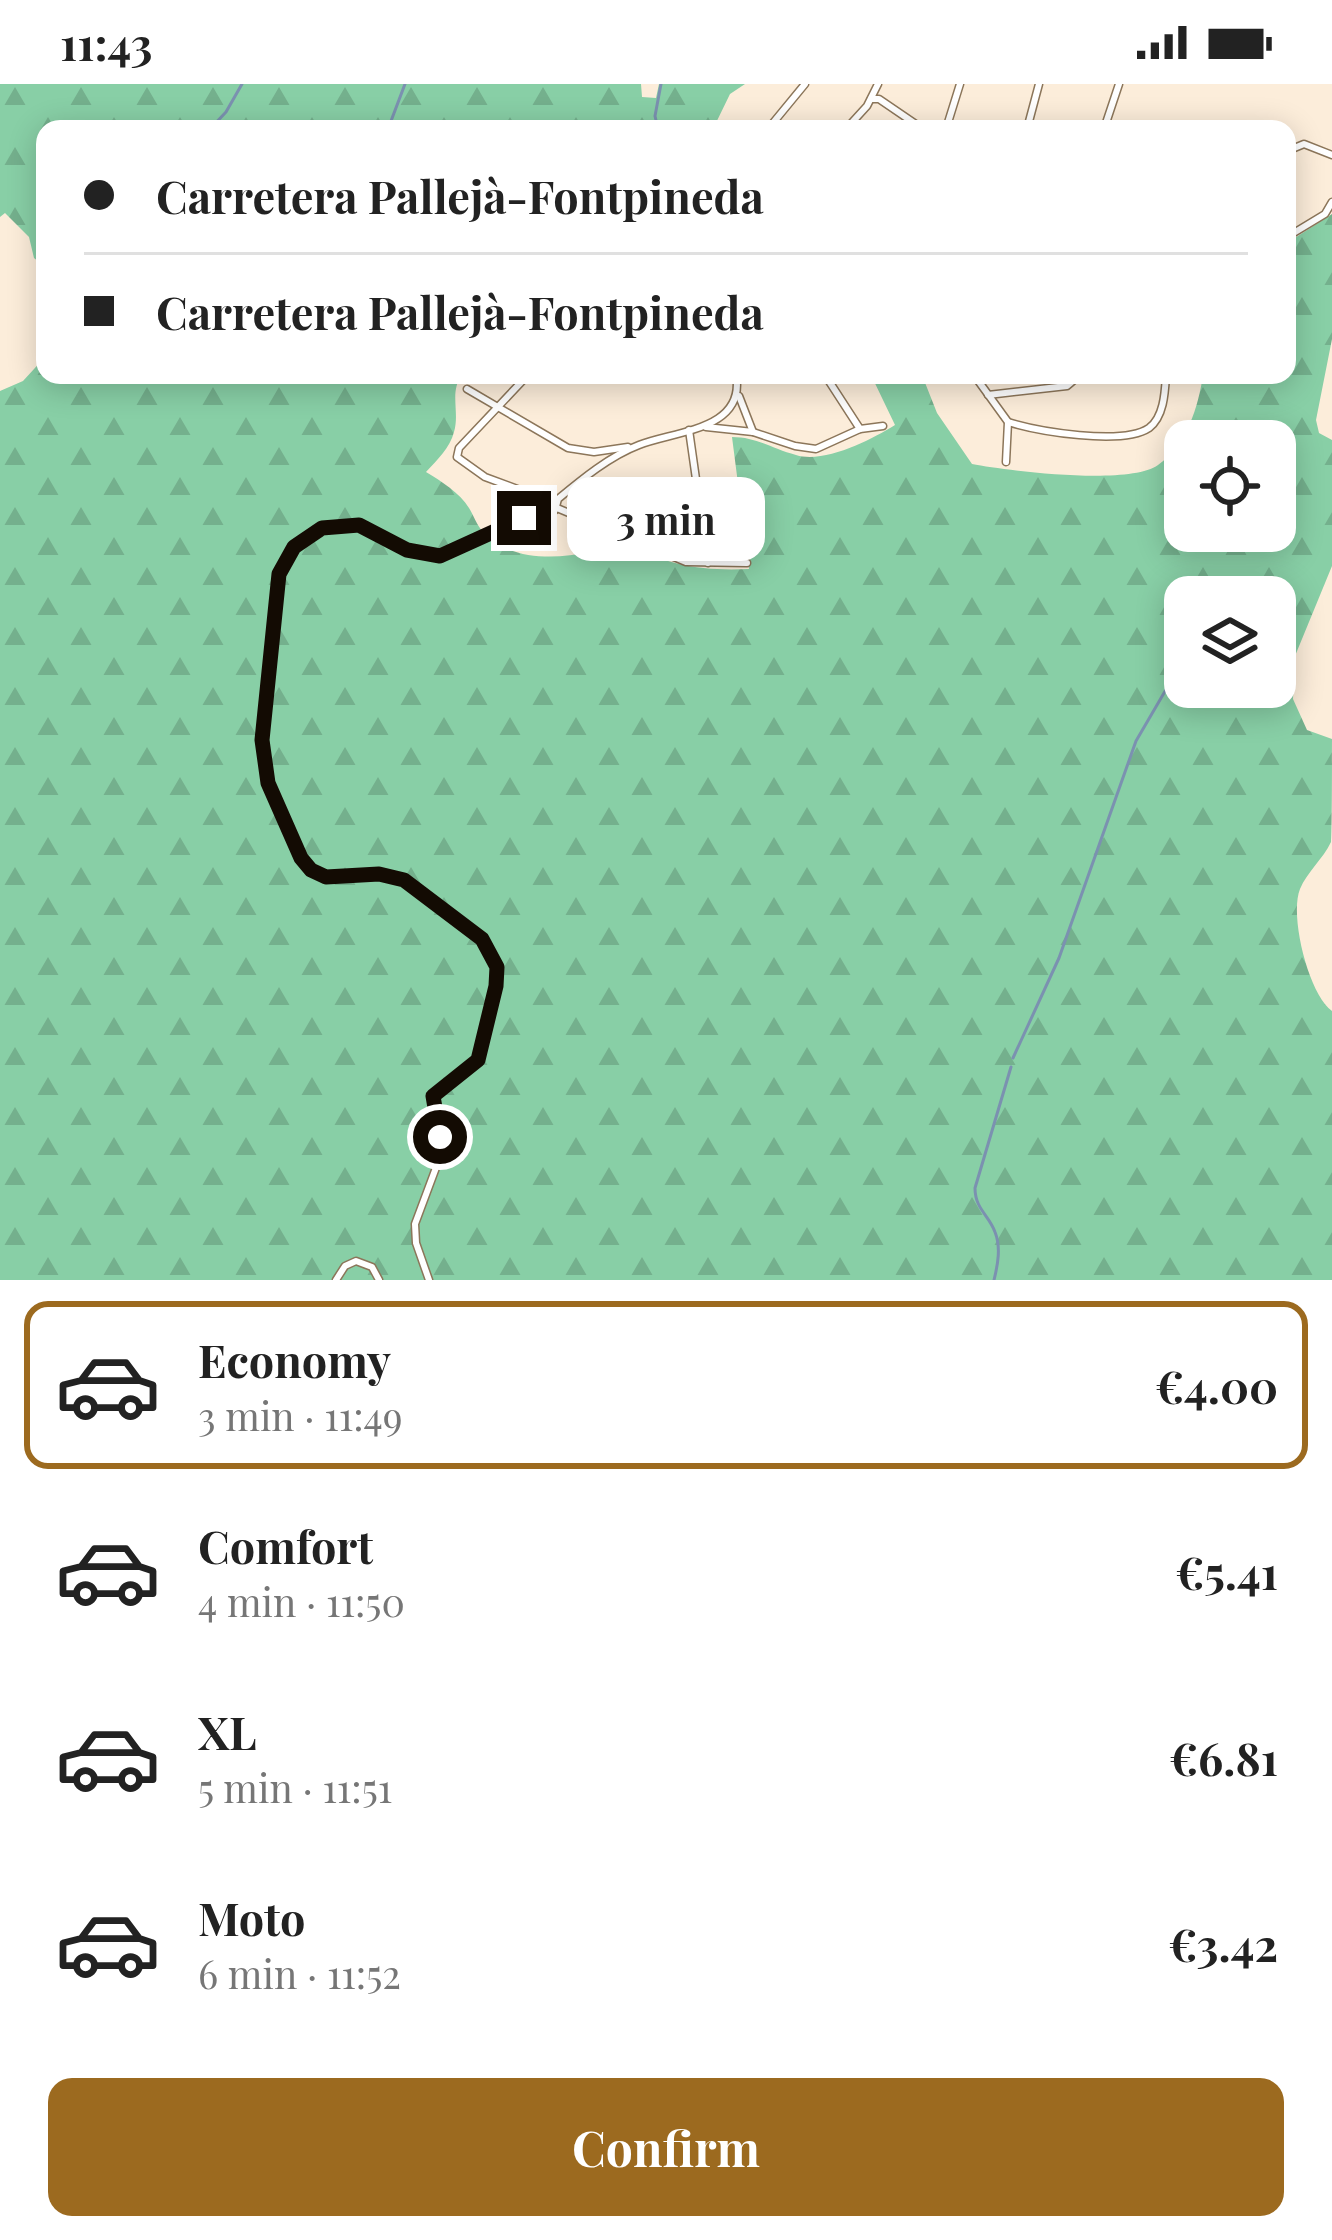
<!DOCTYPE html>
<meta charset="utf-8">
<style>
:root{--surface:#fff;--page:#f6f6f6;--text:#222;--muted:#767676;--line:#e0e0e0;--accent:#9c6a1f}
body{margin:0;font-family:"Playfair Display",serif;background:var(--page);color:var(--text);height:100vh;display:flex;flex-direction:column;font-size:45px;white-space:nowrap}
*{box-sizing:border-box;margin:0}
p{font-size:39px;color:var(--muted)}
.icon{flex:none;width:66px;height:66px;fill:none;stroke:currentColor;stroke-width:2;stroke-linecap:round;stroke-linejoin:round}
.map{position:relative;height:1196px;overflow:hidden}
.sheet{display:flex;flex-direction:column;background:var(--surface);flex:1}
.sheet>*{flex:none}
.guide{position:absolute;left:36px;top:36px;width:1260px;height:264px;border-radius:24px;box-shadow:0 6px 30px #0003;display:grid;align-content:center;height:264px;padding:0 48px;background:var(--surface)}
.fabs{position:absolute;left:1164px;top:336px;display:grid;gap:24px}
.fabs a{display:grid;place-items:center;width:132px;height:132px;border-radius:24px;background:var(--surface);box-shadow:0 6px 30px #0003;font-size:60px}
.end{position:absolute;width:54px;height:54px;margin:-27px;border:15px solid #130b03;background:#fff;box-shadow:0 0 0 6px #fff}
.from{border-radius:50%}
.bubble{position:absolute;height:84px;border-radius:24px;background:var(--surface);box-shadow:0 6px 30px #0003;font-size:39px;font-weight:700;line-height:84px;text-align:center}
.guide b{display:flex;align-items:center;gap:42px;height:114px;font-size:45px}
.guide b+b{border-top:3px solid var(--line)}
.guide i{width:30px;height:30px;background:var(--text)}
ul{padding:21px 0 0;list-style:none}
li{display:flex;align-items:center;gap:36px;height:168px;margin:0 24px 18px;padding:0 24px;border:6px solid transparent;border-radius:24px}
li div{flex:1}
li b{display:block;font-size:45px}
li em{font-style:normal;font-weight:700}
li.selected{border-color:var(--accent)}
li>.icon{width:108px;height:108px;stroke-width:1.5}
.primary-button{display:flex;gap:24px;margin-top:auto;padding:24px 48px}
.primary-button a{flex:1;height:138px;border-radius:24px;background:var(--accent);color:#fff;font-size:48px;font-weight:700;line-height:138px;text-align:center}
.status{display:flex;justify-content:space-between;align-items:center;height:84px;padding:0 60px;background:var(--surface);direction:ltr}
.status svg{height:33px;fill:currentColor}
.map>svg:first-child{display:block}
</style>
<div class="status"><b>11:43</b><svg viewBox="0 0 49 12"><path d="M0 12V9h3v3zM5 12V6h3v6zM10 12V3h3v9zM15 12V0h3v12zM26 1h20v11H26zM47 4h2v5h-2z"/></svg></div>
<div class="map">
<svg width="1332" height="1196" viewBox="0 0 1332 1196">
<defs>
<pattern id="forest-firs" width="22" height="20" patternUnits="userSpaceOnUse" patternTransform="scale(3)"><rect width="22" height="20" fill="#88cfa6"/><path d="M5 1l3.5 6h-7zM16 11l3.5 6h-7z" fill="#74b08d"/></pattern>
</defs>
<rect width="100%" height="100%" fill="#fcedda"/>
<g fill="url(#forest-firs)" fill-rule="evenodd">
<path d="M0,0h641l1,13 14,1 3,-14h86l-15,10 -17,35h-668v138l-11,-9 -5,-21 -24,-24 -5,4z"/>
<path d="M1332,130v125l-16,81 3,13 13,7v126l-37,90 -2,43 14,31 25,9c0,21 0,89 -1,103 -8,17 -24,30 -31,47 -11,27 9,106 32,122v269h-1332v-889l23,-10 22,-24v18h417c-13,17 -2,37 -8,57 -4,16 -17,28 -28,40 15,9 34,21 43,36 5,8 7,16 14,24 34,37 101,25 142,10 41,24 77,29 124,27l-17,-132c25,0 40,12 64,18 28,9 75,-15 99,-30l-24,-50h51l15,38 35,51c37,7 157,22 186,1 29,-21 40,-57 45,-90h84v-132zM1185,357h90v90h-90zM1185,513h90v90h-90z"/>
</g>
<g fill="none" stroke-linecap="round" stroke-linejoin="round">
<g stroke="#7b91b0" stroke-width="3">
<path d="M210,45l16,-17 16,-28"/>
<path d="M388,45l17,-45"/>
<path d="M658,45l-3,-13 6,-32"/>
<path d="M1229,513l9,-11"/>
<path d="M1013,974l46,-100 77,-217 49,-84"/>
<path d="M994,1196c4,-16 7,-33 1,-48 -6,-17 -20,-23 -20,-44l36,-121"/>
</g>
<g stroke="#8c765a" stroke-width="9">
<g id="street">
<path d="M871,15h8l44,30"/>
<path d="M768,45l37,-45"/>
<path d="M846,45l21,-23 11,-22"/>
<path d="M946,45l14,-45"/>
<path d="M1027,45l12,-45"/>
<path d="M1104,45l15,-45"/>
<path d="M1287,67l17,-7 28,11"/>
<path d="M1287,153l38,-23 7,-12"/>
<path d="M528,291l-69,73 -2,9 28,20 59,22"/>
<path d="M825,291l35,54"/>
<path d="M974,291l34,47 -2,40"/>
<path d="M467,305l101,59 26,4 34,-5"/>
<path d="M988,311l79,-9 13,-11"/>
<path d="M739,312l14,36"/>
<path d="M1008,338c29,9 114,24 141,6 15,-11 16,-36 17,-53"/>
<path d="M706,343l47,5 42,14 21,3 44,-20 23,-3"/>
<path d="M689,346l19,133"/>
<path d="M557,424l129,54 61,1"/>
<path d="M336,1196l9,-14 11,-5 16,6 7,13"/>
<path d="M429,1196l-13,-37 -1,-19 25,-67 -7,-61 45,-36 19,-75v-18l-16,-28 -77,-59 -25,-6 -53,3 -15,-7 -10,-12 -33,-75 -6,-43 17,-167 15,-26 28,-19 37,-3 48,25 33,6 105,-48 10,2 3,-11c24,-20 52,-43 81,-54 36,-14 107,-15 97,-70"/>
</g>
</g>
<use href="#street" stroke="#fff" stroke-width="6"/>
</g>
<g fill="none" stroke-linecap="round" stroke-linejoin="round">
<path stroke="#130b03" stroke-width="15" d="M440,1053l-7,-41 45,-36 18,-74 1,-19 -15,-28 -78,-59 -25,-6 -53,3 -15,-7 -10,-12 -33,-75 -6,-43 17,-166 15,-27 28,-19 37,-3 48,25 33,6 84,-38"/>
</g>
</svg>
<div class="fabs">
<a><svg class="icon" aria-label="locate" viewBox="0 0 24 24"><circle cx="12" cy="12" r="6"/><path d="M12 2v4M12 18v4M2 12h4M18 12h4"/></svg></a>
<a><svg class="icon" aria-label="layers" viewBox="0 0 24 24"><path d="M12 4l9 5-9 5-9-5zM3 14l9 5 9-5"/></svg></a>
</div>
<i class="end from" style="left:440px;top:1053px"></i>
<i class="end" style="left:524px;top:434px"></i>
<div class="bubble" style="left:567px;top:393px;width:198px">3 min</div>
<div class="guide">
<b><i class="from"></i>Carretera Pallejà-Fontpineda</b>
<b><i></i>Carretera Pallejà-Fontpineda</b>
</div>
</div>
<section class="sheet">
<ul>
<li class="selected"><svg class="icon" aria-label="car" viewBox="0 0 24 24"><path d="M5 17H2v-5l4-1 3-4h7l3 4 3 1v5h-3M9 17h6M6 11h13"/><circle cx="7" cy="17" r="2"/><circle cx="17" cy="17" r="2"/></svg><div><b>Economy</b><p>3 min · 11:49</p></div><em>€4.00</em></li>
<li><svg class="icon" aria-label="car" viewBox="0 0 24 24"><path d="M5 17H2v-5l4-1 3-4h7l3 4 3 1v5h-3M9 17h6M6 11h13"/><circle cx="7" cy="17" r="2"/><circle cx="17" cy="17" r="2"/></svg><div><b>Comfort</b><p>4 min · 11:50</p></div><em>€5.41</em></li>
<li><svg class="icon" aria-label="car" viewBox="0 0 24 24"><path d="M5 17H2v-5l4-1 3-4h7l3 4 3 1v5h-3M9 17h6M6 11h13"/><circle cx="7" cy="17" r="2"/><circle cx="17" cy="17" r="2"/></svg><div><b>XL</b><p>5 min · 11:51</p></div><em>€6.81</em></li>
<li><svg class="icon" aria-label="car" viewBox="0 0 24 24"><path d="M5 17H2v-5l4-1 3-4h7l3 4 3 1v5h-3M9 17h6M6 11h13"/><circle cx="7" cy="17" r="2"/><circle cx="17" cy="17" r="2"/></svg><div><b>Moto</b><p>6 min · 11:52</p></div><em>€3.42</em></li>
</ul>
<div class="primary-button"><a>Confirm</a></div>
</section>
